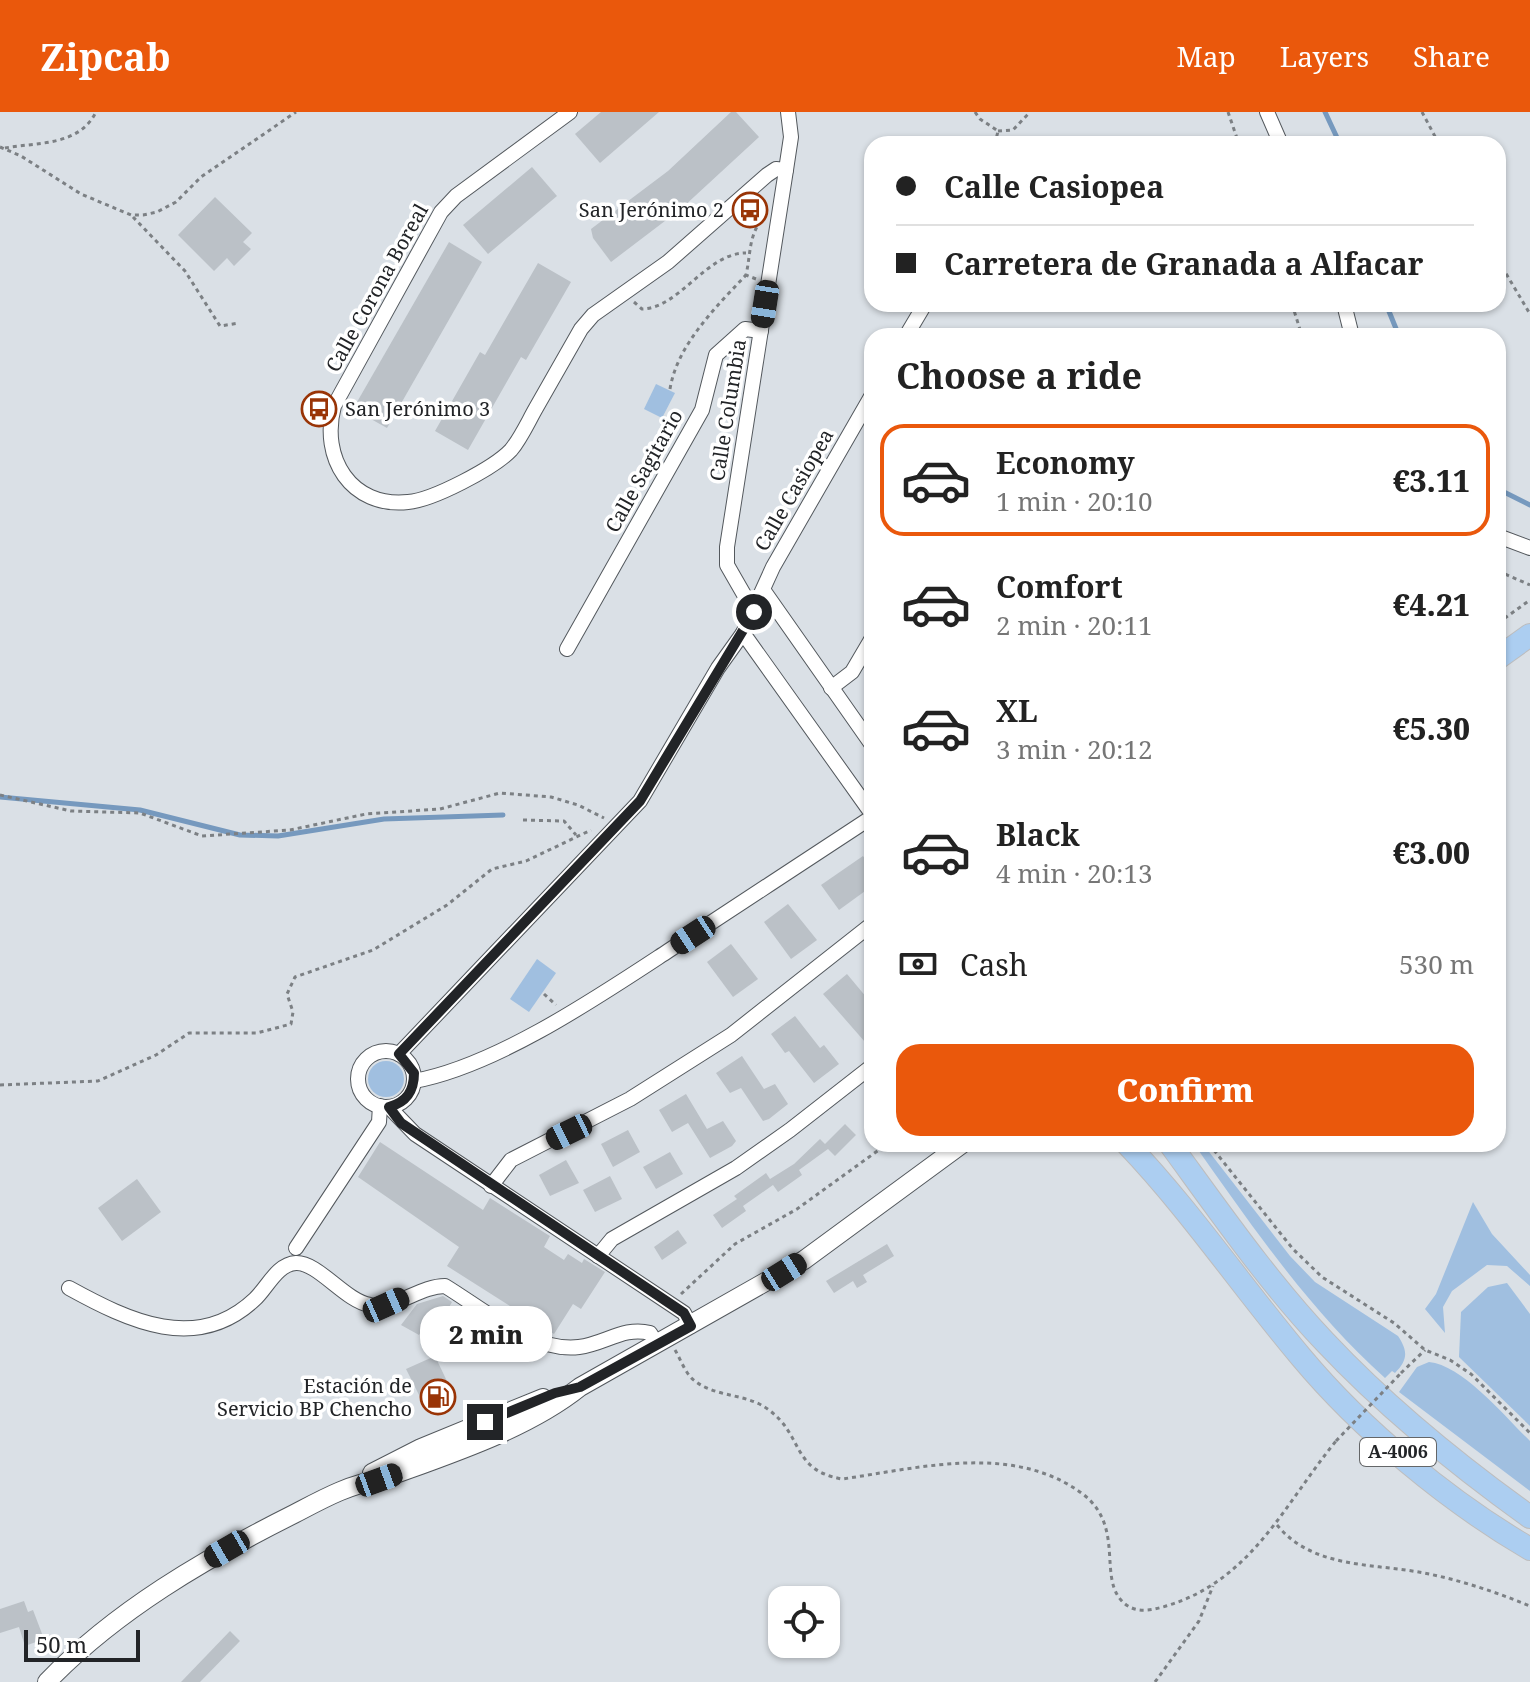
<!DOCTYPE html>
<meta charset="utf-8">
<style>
:root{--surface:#fff;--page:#f2f2f2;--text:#222;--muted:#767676;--line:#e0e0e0;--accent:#ea580c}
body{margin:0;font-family:"Noto Serif",serif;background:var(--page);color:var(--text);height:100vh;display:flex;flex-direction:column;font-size:30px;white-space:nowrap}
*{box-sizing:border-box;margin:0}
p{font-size:26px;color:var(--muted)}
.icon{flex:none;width:44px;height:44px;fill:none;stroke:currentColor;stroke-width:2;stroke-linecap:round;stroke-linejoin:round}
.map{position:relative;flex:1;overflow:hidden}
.drawer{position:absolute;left:864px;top:216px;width:642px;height:824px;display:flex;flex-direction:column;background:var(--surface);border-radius:24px;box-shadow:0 2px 6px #0004}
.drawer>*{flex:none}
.hud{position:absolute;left:864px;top:24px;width:642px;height:176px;border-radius:24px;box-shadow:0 2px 6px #0004;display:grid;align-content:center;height:176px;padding:0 32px;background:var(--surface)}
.tools{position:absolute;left:768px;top:1474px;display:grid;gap:16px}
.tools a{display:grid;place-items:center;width:72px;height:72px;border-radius:16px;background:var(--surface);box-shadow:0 2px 6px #0004;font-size:40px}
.scale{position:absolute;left:24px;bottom:20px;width:116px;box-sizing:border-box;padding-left:8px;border:4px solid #222427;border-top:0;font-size:22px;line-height:28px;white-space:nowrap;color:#222427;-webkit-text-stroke:6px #fff;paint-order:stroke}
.end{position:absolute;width:36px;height:36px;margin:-18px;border:10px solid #222427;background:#fff;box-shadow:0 0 0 4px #fff}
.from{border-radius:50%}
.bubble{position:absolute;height:56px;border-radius:24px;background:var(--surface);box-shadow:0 2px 6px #0004;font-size:26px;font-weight:800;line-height:56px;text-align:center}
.car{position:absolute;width:24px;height:48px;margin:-24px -12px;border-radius:10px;box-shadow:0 0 6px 2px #0007;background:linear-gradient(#222 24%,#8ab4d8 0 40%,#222 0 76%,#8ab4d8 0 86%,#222 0)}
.hud b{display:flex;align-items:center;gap:28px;height:76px;font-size:30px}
.hud b+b{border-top:2px solid var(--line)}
.hud i{width:20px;height:20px;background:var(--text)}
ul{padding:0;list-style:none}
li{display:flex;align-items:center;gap:24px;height:112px;margin:0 16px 12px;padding:0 16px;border:4px solid transparent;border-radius:24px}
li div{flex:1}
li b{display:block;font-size:30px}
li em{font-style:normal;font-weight:800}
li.selected{border-color:var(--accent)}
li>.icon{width:72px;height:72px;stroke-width:1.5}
h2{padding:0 32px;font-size:36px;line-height:96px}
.pay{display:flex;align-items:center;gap:20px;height:88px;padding:0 32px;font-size:30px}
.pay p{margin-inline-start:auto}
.primary-button{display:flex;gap:16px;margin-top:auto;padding:16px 32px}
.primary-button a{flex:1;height:92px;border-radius:24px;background:var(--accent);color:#fff;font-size:32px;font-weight:800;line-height:92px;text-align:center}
header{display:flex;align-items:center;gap:48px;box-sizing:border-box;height:112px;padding:0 40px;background:var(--accent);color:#fff}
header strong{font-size:38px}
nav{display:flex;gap:44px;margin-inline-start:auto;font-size:28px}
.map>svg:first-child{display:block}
</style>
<header>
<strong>Zipcab</strong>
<nav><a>Map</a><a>Layers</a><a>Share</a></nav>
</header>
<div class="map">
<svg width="1530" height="1570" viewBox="0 0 1530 1570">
<rect width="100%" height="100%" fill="#dae0e6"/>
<g fill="#a0bfe0">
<path d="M656,272l19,9 -13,25 -18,-9z"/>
<path d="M537,847l19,14 -27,39 -19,-13z"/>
<circle cx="386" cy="967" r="18"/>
<path d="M1194,1032h9l87,112 25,26 83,54c10,15 10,24 -3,37l-3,-2 -7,7c-75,-67 -133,-152 -191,-234z"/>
<path d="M1473,1090l19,32 38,41v11l-23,-20 -20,-1 -35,26 -9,16 2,26 -20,-24 11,-15z"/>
<path d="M1507,1171l23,31v112l-71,-69 2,-45 27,-25z"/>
<path d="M1429,1250c34,3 77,56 101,79v50l-131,-99 18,-25z"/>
</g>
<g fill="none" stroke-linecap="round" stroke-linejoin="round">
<g stroke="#7699be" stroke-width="5">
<path d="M1325,0l15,32"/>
<path d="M1386,192l13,32"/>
<path d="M1498,377l32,16"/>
<path d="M0,685l140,13 100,25 38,1 106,-17 119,-4"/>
</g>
</g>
<g fill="#bbc1c7">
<path d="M601,0h58l-59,51 -25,-29z"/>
<path d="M731,0h5l23,25 -77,71 -71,54 -18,-24 -2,-9 77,-58z"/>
<path d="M532,55l25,29 -69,58 -25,-29z"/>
<path d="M215,85l37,36 -9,9 8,7 -17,17 -7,-8 -13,13 -36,-36z"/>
<path d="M449,130l33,20 -95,166 -34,-19z"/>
<path d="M538,151l33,19 -45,78 -5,-3 -53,93 -33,-19 45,-79 5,3z"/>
<path d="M863,744l9,13v17l-33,24 -18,-25z"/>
<path d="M788,792l29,36 -26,19 -27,-37z"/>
<path d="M731,832l27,35 -25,18 -26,-35z"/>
<path d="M847,862l25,30v32l-7,6 -42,-48z"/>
<path d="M795,904l25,32 4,-3 15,19 -25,19 -25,-32 -4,2 -14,-19z"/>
<path d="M742,944l22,33 11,-5 13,20 -19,15 -6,2 -22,-33 -11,5 -14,-20z"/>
<path d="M686,982l21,35 16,-8 13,20 -4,5 -22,12 -22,-35 -16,9 -13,-22z"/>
<path d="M845,1012l11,11 -21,21 -7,-7 -29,21 3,5 -24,17 -5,-7 -30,21 3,5 -24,17 -9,-13 24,-16 -3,-3 32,-23 4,6 24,-15 26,-25 5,5z"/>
<path d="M628,1018l12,22 -27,15 -12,-23z"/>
<path d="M380,1030l103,68 7,-12 55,35 5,3 -6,11 20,13 4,-6 14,9 2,-4 21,13 -24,37 -8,-5 -19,30 -107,-68 12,-19 -101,-70z"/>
<path d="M670,1040l13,22 -27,15 -13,-22z"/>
<path d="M566,1048l13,23 -29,13 -11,-21z"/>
<path d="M610,1064l12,23 -27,13 -12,-22z"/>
<path d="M137,1067l24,33 -39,29 -24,-33z"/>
<path d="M678,1118l9,13 -25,17 -8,-13z"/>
<path d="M887,1132l7,12 -31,19 4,7 -10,6 -4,-7 -19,12 -8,-12z"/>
<path d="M443,1184l9,6 -14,25 -11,-6 -8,14 -18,-10 16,-21z"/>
<path d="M435,1244l20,42 -28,13 -21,-42z"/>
<path d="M24,1489l4,11 5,-2 11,29 -19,7 -6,-19 -19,6v-24z"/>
<path d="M230,1519l10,10 -40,41h-19z"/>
</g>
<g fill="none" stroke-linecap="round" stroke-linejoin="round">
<g stroke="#53585d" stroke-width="16">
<g id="minor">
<path d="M570,0l-114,84 -15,16 -107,194c-14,52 17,102 74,96 25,-2 86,-34 103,-52 10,-12 17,-28 25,-42 15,-26 30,-53 45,-79l12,-14 75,-53 99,-87 9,-6 10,1"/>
<path d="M1267,0l14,32"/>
<path d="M1344,192l8,32"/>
<path d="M906,224l19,-32"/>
<path d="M1498,424l32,12"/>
<path d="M764,479l108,154"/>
<path d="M754,500l-27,-47v-18l59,-377 5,-33 -3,-25"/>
<path d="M743,521l129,181"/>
<path d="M567,537l135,-239 14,-55 29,-26 16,2"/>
<path d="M831,576l21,-16 20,-34"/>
<circle cx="386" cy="967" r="28"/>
<path d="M399,942l241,-253 78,-133 25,-35 30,-66 99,-172"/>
<path d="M414,969c82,-15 184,-84 254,-130 68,-45 136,-89 204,-134"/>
<path d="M389,995l26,27 269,179 7,13"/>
<path d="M491,1074l20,-26 119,-61 101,-64 141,-111"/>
<path d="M296,1136l83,-126 1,-16"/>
<path d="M598,1144l14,-17 124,-71 54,-38 82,-64"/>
<path d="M69,1176c60,33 128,66 186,11 12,-11 22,-35 41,-36 22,-1 49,38 74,42 26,5 49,-19 75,-19 38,23 89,67 134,61 26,-3 45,-21 71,-14l7,11"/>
</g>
</g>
<g stroke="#53585d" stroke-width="20">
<g id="tertiary">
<path d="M372,1361l49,-25 122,-50"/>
<path d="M47,1570c68,-71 159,-124 247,-168 27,-14 55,-30 85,-34 65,-24 146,-49 201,-93l224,-127 158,-116"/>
</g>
</g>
<g stroke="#bdbdbe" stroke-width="24">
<g id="primary">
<path d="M1498,546l32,-23"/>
<path d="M1127,1032c63,66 115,143 174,213 61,73 147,144 229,192"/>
<path d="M1170,1032c49,67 98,138 155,198 62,66 131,122 205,175"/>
</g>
</g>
<g stroke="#7c8084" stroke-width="3" stroke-dasharray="4 4" stroke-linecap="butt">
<path d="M975,0l5,7 18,12 -3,13"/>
<path d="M1228,0l11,32"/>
<path d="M1422,0l17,32"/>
<path d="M998,19l15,-1 17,-18"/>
<path d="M0,35l21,9 60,38 50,21h12l14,-3 19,-10 25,-25 95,-65"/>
<path d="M5,36c34,-6 74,-2 91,-36"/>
<path d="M133,105l52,54 35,55 19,-3"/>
<path d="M1498,148l32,54"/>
<path d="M756,167l-10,-4c5,-22 2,-36 16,-57"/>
<path d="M634,190l8,7c38,-1 64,-56 104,-56"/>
<path d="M1292,192l10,32"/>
<path d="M670,277c7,-44 46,-82 76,-114"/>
<path d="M1498,459l32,14"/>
<path d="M1498,511l32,-23"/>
<path d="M0,683l71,16 69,2 62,23 88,-6 76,-16 74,-5 60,-16 51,4 27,8 26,13"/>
<path d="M523,708l41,1 12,14"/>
<path d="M544,882l12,11"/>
<path d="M0,973l98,-4 58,-26 33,-22h68l34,-9 2,-12 -6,-18 8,-17 78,-27 74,-45 45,-36 34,-8 65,-31"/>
<path d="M1209,1032l84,105 29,28 72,46 31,27 25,10 21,14 59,59"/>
<path d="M681,1182l54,-50 62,-35 90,-65"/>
<path d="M675,1238c6,10 11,25 20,31 22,17 52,12 74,29 35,26 22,60 73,69 78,-11 173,-37 242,16 40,32 15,80 37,105 12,14 29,11 45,6 85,-25 118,-101 170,-165"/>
<path d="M1401,1261l24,-23"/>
<path d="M1277,1413c36,44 96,38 147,48 36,7 72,19 106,33"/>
<path d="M1155,1570l44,-61 14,-35"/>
</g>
<use href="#minor" stroke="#fff" stroke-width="14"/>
<use href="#tertiary" stroke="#fff" stroke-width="18"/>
<use href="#primary" stroke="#accef1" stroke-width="22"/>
<path stroke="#7c8084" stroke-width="3" stroke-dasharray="4 4" stroke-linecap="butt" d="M1336,1329l65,-68"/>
</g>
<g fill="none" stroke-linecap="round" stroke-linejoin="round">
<path stroke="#222427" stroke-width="10" d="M485,1310l70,-29 25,-6 111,-61 -7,-13 -283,-190 -12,-16c18,-5 25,-16 25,-34l-15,-19 241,-253 114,-189"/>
</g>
<defs>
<g id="bus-ring" transform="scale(1.8)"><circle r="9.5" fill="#fff" stroke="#993406" stroke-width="1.5"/><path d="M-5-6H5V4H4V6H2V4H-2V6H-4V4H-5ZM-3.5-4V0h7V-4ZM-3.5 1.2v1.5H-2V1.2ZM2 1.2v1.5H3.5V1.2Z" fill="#993406"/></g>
<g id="fuel-ring" transform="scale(1.8)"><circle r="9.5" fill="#fff" stroke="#993406" stroke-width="1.5"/><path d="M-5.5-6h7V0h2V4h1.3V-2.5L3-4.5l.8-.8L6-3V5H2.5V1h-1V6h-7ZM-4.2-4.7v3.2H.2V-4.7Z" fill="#993406"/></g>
</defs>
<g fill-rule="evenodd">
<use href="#bus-ring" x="750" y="98"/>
<use href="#bus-ring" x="319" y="297"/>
<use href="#fuel-ring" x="438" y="1285"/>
</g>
<g text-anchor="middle" stroke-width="7" stroke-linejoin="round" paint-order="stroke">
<rect fill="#fff" stroke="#646668" stroke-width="2" x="1360" y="1326" width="76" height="28" rx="6"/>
<g font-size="18" font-weight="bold" fill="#222427">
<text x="1398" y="1346">A-4006</text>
</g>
<g font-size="20" fill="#222427" stroke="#fff" text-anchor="end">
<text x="724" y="105">San Jerónimo 2</text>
<text x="345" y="304" text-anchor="start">San Jerónimo 3</text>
<text x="412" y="1281">Estación de<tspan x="412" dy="23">Servicio BP Chencho</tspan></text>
</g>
<g font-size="20" fill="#222427" stroke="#fff">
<text transform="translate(377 176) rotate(-61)" y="7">Calle Corona Boreal</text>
<text transform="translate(728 298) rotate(-81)" y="7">Calle Columbia</text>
<text transform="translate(644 359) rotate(-61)" y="7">Calle Sagitario</text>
<text transform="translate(794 378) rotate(-60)" y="7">Calle Casiopea</text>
</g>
</g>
</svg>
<div class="tools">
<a><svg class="icon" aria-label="locate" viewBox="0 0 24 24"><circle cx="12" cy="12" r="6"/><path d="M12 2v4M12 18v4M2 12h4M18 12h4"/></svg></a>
</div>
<div class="scale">50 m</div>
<i class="end from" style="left:754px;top:500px"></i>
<i class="end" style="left:485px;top:1310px"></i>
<div class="bubble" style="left:420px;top:1194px;width:132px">2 min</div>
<i class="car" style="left:765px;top:192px;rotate:189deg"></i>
<i class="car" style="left:693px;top:823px;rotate:237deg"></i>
<i class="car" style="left:569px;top:1020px;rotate:244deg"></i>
<i class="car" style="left:784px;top:1160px;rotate:58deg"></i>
<i class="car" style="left:386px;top:1193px;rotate:66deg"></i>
<i class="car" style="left:379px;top:1368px;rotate:70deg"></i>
<i class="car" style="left:227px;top:1437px;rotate:240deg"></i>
<div class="hud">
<b><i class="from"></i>Calle Casiopea</b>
<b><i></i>Carretera de Granada a Alfacar</b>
</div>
<section class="drawer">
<h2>Choose a ride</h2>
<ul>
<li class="selected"><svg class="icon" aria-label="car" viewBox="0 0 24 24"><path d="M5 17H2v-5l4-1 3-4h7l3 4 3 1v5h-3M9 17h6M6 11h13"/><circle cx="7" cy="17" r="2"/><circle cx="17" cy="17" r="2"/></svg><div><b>Economy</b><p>1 min · 20:10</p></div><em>€3.11</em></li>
<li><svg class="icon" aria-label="car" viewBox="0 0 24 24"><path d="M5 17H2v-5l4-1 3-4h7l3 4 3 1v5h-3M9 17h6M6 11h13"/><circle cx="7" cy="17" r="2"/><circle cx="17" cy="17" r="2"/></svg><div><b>Comfort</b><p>2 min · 20:11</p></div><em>€4.21</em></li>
<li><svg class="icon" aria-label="car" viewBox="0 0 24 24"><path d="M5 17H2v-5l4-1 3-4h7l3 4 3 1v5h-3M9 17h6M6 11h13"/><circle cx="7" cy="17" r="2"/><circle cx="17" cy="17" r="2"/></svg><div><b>XL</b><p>3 min · 20:12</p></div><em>€5.30</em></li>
<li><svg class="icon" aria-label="car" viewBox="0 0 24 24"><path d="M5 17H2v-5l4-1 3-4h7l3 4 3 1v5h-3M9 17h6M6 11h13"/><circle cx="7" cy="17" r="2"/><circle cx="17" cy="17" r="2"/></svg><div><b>Black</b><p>4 min · 20:13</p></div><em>€3.00</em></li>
</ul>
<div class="pay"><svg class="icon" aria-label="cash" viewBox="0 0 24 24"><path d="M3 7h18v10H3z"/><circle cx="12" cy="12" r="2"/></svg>Cash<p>530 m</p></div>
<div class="primary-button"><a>Confirm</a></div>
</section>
</div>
